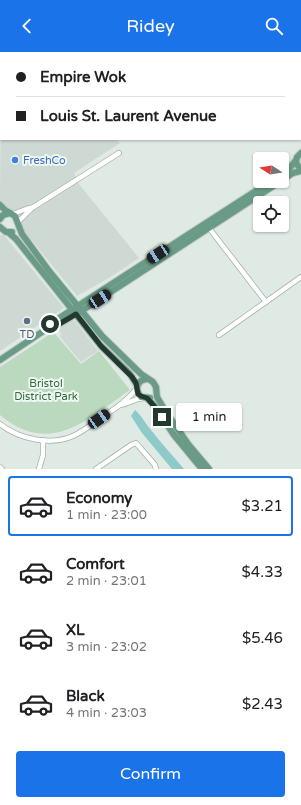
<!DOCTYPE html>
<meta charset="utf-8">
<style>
:root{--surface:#fff;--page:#f2f2f2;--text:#202124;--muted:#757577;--line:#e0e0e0;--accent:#1a73e8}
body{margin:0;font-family:"Varela Round",sans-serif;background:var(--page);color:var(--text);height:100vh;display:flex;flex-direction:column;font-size:15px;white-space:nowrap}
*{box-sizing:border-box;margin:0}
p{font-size:13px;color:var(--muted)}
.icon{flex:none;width:22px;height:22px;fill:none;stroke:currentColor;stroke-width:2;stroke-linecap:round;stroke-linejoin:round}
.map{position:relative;height:417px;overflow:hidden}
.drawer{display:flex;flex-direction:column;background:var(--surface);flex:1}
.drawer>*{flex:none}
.top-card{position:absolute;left:0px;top:0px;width:301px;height:88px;box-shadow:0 1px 3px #0004;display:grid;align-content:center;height:88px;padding:0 16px;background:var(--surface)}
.needle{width:26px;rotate:282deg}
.controls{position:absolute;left:253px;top:100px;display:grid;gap:8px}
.controls a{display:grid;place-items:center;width:36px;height:36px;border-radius:4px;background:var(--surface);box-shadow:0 1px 3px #0004;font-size:20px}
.end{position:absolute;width:18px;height:18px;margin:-9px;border:5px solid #23382f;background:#fff;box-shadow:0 0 0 2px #fff}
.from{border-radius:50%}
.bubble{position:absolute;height:28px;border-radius:4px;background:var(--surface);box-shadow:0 1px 3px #0004;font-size:13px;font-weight:600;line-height:28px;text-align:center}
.car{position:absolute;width:12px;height:24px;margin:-12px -6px;border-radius:5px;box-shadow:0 0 3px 1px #0007;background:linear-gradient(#222 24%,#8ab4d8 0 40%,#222 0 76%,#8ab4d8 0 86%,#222 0)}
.top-card b{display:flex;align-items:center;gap:14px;height:38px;font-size:15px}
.top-card b+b{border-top:1px solid var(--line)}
.top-card i{width:10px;height:10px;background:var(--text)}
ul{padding:7px 0 0;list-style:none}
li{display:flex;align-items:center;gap:12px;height:60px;margin:0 8px 6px;padding:0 8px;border:2px solid transparent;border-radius:4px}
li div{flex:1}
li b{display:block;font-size:15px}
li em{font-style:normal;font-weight:600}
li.selected{border-color:var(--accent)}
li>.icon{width:36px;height:36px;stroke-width:1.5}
.action{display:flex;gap:8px;margin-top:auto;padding:8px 16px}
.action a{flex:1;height:46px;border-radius:4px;background:var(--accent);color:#fff;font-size:16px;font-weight:600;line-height:46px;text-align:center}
header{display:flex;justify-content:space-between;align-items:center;height:52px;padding:0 16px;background:var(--accent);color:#fff;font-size:18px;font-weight:600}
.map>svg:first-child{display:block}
</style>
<header><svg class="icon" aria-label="back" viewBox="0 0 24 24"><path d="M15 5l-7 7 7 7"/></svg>Ridey<svg class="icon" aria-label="search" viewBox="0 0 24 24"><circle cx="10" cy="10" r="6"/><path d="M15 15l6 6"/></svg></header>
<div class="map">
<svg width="301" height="417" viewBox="0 0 301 417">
<rect width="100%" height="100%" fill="#e0eae4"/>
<g fill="#cfd9d3">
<path d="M1,8v79h115l4,4 -46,30 4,10 61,75 -30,20 -32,18 -77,-95z"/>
<path d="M3,182l61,74 -64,43v-115z"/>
<path d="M72,268l3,1 23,30 -17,11 -16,-19 -5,-7 1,-2 -3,-5z"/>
</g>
<path fill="#bbd9be" d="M55,279l1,4 25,29 18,-13 31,39c-44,30 -79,67 -130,25v-48z"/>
<path fill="#8dcac9" d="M135,358c7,6 10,13 16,20 10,13 22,26 33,39h-12l-30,-36 -11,-17z"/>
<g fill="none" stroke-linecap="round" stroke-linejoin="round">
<g stroke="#a4b1aa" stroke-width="6">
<g id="minor">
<path d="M32,156l87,-55"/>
<path d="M13,162l16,-6h3l-14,14"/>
<path d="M209,176l57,74"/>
<path d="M219,283l82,-58"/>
<path d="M120,353c8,-1 14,-6 23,-7"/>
<path d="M0,372c19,15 50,22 73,12 11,-5 21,-13 31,-20 12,-8 24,-16 33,-28"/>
<path d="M0,415l2,2"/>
<path d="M39,417l4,-14v-15"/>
<path d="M96,417l35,-24 5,-2 19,22 1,4"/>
</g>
</g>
<g stroke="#c1c7c5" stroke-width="8">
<g id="major">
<path d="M301,101l-4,4 -1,6 5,7"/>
<path d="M282,122l8,-6 6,-8"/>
<path d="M282,128l11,-7 8,-2"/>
<path d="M0,153l5,5 10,6 7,18 27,37 53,65 39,38 12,8 3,5 1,10 7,12 24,35 21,25"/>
<path d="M0,167l3,-4 7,-2"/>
<path d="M0,175l6,5h6"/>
<path d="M9,181l7,6 85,107 29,28 7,11"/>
<path d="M48,276l6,-1 32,-19 195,-127"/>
<path d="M0,308l48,-32 2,-4 221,-143"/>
<path d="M147,327c-10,1 -13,10 -6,18l9,1"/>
<path d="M147,346l7,7 20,30 28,34"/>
</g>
</g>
<use href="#minor" stroke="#fff" stroke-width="4.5"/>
<use href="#major" stroke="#699b86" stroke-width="6"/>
</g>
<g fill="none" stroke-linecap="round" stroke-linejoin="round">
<path stroke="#23382f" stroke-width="5" d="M50,272l-2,4 6,-1 22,-13 25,32 31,31 4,6 2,11 3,2 6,2 7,8 8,11"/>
</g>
<circle fill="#3f7fe0" stroke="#f0f7f2" stroke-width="1.5" cx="15" cy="108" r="4"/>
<circle fill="#5c6f8a" stroke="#f0f7f2" stroke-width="1.5" cx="27" cy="269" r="4"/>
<g text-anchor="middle" stroke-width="4" stroke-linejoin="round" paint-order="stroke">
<g font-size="11" fill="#366cbe" stroke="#f0f7f2" text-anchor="start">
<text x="23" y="112">FreshCo</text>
</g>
<g font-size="11" fill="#4e5e75" stroke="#f0f7f2">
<text x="27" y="286">TD</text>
</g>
<g font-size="11" fill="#316b3e" stroke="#f0f7f2">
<text x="46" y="335">Bristol<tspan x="46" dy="13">District Park</tspan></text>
</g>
</g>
</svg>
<div class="controls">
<a><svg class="needle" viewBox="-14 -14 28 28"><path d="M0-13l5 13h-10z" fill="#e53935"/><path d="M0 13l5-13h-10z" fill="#757577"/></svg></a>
<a><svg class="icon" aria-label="locate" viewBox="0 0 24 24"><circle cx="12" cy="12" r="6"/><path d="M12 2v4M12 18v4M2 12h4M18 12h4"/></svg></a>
</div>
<i class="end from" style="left:50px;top:272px"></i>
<i class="end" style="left:162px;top:365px"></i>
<div class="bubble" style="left:176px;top:351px;width:66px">1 min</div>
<i class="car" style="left:158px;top:202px;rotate:237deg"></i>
<i class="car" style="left:100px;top:247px;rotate:57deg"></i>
<i class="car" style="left:99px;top:367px;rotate:56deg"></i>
<div class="top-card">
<b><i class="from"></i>Empire Wok</b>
<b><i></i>Louis St. Laurent Avenue</b>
</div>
</div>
<section class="drawer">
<ul>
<li class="selected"><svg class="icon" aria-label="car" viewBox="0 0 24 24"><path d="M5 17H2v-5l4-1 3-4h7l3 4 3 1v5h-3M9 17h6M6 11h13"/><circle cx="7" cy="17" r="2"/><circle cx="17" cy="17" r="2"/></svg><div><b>Economy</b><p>1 min · 23:00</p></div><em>$3.21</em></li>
<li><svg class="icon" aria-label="car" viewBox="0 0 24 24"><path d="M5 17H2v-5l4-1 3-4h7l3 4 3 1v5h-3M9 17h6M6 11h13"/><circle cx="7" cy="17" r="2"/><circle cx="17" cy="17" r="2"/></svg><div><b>Comfort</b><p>2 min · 23:01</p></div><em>$4.33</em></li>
<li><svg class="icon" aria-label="car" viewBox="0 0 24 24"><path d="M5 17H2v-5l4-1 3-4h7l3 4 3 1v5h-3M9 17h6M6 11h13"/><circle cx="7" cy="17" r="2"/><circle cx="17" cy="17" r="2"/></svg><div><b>XL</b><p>3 min · 23:02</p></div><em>$5.46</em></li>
<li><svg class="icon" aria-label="car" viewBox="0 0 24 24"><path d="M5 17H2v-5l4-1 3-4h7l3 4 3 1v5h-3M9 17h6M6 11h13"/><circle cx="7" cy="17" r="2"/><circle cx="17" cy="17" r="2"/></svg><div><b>Black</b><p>4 min · 23:03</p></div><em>$2.43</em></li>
</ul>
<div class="action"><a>Confirm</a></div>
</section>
